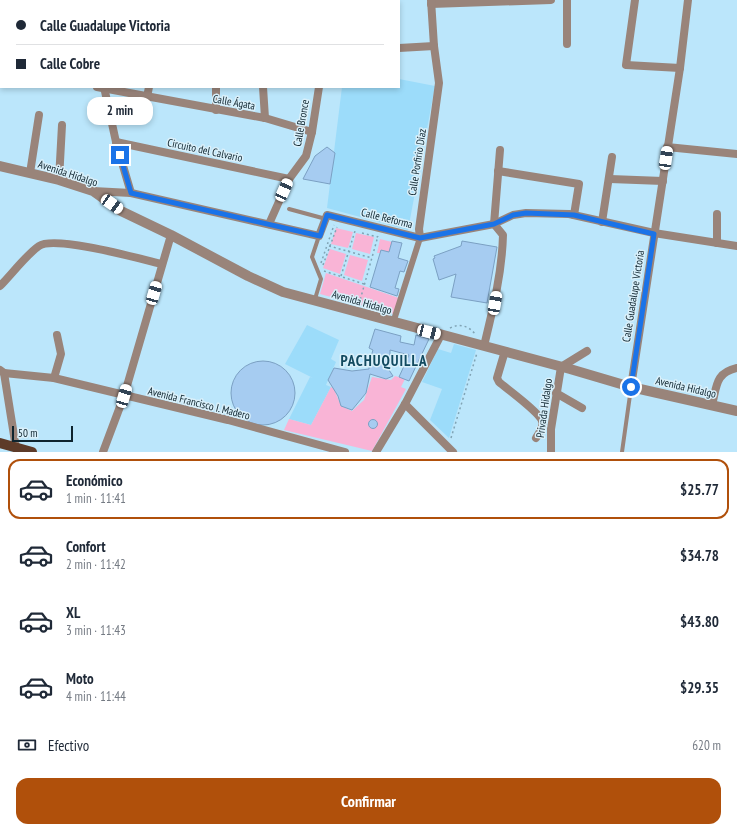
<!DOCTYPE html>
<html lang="es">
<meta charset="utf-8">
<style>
:root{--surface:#fff;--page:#f2f2f3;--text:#1f2937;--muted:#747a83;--line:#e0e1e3;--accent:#b0500b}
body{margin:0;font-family:"PT Sans Narrow",sans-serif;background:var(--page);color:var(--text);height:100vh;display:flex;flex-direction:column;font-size:15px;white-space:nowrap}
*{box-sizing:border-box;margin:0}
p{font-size:13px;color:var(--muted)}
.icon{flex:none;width:22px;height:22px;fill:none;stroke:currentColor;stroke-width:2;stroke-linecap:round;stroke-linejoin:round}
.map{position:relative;height:452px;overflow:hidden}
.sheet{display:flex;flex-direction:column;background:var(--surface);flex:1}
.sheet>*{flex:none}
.top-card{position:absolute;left:0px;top:0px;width:400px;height:88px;box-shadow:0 2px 6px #0003;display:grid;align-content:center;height:88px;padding:0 16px;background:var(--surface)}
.scale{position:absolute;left:12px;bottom:10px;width:61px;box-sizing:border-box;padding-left:4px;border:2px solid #0e242e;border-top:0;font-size:11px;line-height:14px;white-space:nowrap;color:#0e242e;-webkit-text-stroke:3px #daf0fa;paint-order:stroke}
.end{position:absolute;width:18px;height:18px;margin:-9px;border:5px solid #1a73e8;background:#fff;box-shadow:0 0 0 2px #fff}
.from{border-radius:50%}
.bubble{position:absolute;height:28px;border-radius:12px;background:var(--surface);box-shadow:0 2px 6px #0003;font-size:13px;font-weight:700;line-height:28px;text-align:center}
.car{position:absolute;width:12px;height:24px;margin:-12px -6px;border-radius:5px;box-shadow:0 0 3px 1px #0007;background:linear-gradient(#fff 24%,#345 0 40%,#fff 0 76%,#345 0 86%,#fff 0)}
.top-card b{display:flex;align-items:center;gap:14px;height:38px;font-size:15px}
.top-card b+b{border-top:1px solid var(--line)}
.top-card i{width:10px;height:10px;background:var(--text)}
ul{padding:7px 0 0;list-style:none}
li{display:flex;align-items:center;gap:12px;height:60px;margin:0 8px 6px;padding:0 8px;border:2px solid transparent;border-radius:12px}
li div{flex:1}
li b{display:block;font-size:15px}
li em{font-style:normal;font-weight:700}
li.active{border-color:var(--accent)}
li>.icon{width:36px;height:36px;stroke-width:1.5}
.pay{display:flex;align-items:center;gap:10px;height:44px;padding:0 16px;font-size:15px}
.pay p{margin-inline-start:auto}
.primary-button{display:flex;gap:8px;margin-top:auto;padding:8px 16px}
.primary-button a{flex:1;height:46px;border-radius:12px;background:var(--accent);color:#fff;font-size:16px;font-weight:700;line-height:46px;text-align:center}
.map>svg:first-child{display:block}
</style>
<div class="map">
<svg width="737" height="452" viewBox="0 0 737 452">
<rect width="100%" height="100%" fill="#bbe6fb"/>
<g fill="#9cdcfa">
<path d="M399,79l36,7 -27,144 -81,-22 15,-121h57z"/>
<path d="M307,325l32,15 -8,19 5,3 -10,23 5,2 -20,38 -22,-6 21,-42 3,1 -28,-14z"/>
<path d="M454,344l22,6 -27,88 -19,-18 12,-31 -20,-7 16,-33 13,4z"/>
</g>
<g fill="#f9b4d6">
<path d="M336,228l17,4 -5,16 -17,-4z"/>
<path d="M356,233l18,4 -4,17 -18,-5z"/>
<path d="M380,239l12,3 -3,10 -8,-2 -1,3h-3z"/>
<path d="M330,249l16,5 -6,20 -17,-6z"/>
<path d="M350,255l18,5 -6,21 -18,-6z"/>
<path d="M326,273l73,25 -5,16 -74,-20z"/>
<circle cx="263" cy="393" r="24"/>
<path d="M395,376l10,3 -4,8 5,2 -34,62 -88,-21 5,-11 22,6 20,-38 3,2 7,17 11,5 12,-11 8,-23 19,3z"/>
</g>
<g fill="#a6ccf1" stroke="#7ba0c3">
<path d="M327,147l8,6 -5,31 -27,-5 12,-23z"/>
<path d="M392,241l10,2 -4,15 10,3 -4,11 -4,-1 -5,17 4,1 -2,7 -27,-9 11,-37 8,2z"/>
<path d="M462,241l35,6 -10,56 -36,-6 5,-23 -17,6 -6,-21 2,-1 -1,-2 27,-10z"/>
<path d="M375,329l26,7 -1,6 14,3 2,-10 13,4 -20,42 -10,-4 10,-22 -19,-5v14l-3,3 6,9 -7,3 -16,-5 -4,19 -14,17 -11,-4 -3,-10 -10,-16 6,-12 18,3 17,-2v-6l4,-13 -4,-2z"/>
<circle cx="263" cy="393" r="32"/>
<circle cx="373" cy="424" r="4.5"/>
</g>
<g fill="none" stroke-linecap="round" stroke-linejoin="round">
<g stroke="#80a4b5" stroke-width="1.5" stroke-dasharray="2 3" stroke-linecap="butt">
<path d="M362,233l16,4"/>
<path d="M329,246l43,12"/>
<path d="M321,263l13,-38"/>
<path d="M323,265l14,-38"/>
<path d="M324,271l40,13"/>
<path d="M341,276l14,-45"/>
<path d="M359,304l19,-68"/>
<path d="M450,328c9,-5 19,-2 25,6"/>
<path d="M451,438l26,-85"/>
</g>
<g stroke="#99847a" stroke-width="4">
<path d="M289,209l37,10"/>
<path d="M315,299l6,-20 -9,-22 7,-21"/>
<path d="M622,452l9,-64"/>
</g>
<path stroke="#99847a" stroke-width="6" d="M393,323l27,-85"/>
<g stroke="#99847a" stroke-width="8">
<path d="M316,0v1"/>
<path d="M635,0l-9,65 54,3"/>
<path d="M112,1v-1"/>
<path d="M162,1v-1"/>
<path d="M266,1v-1"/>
<path d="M431,4l120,-4"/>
<path d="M0,12h1"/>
<path d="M567,44v-44"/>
<path d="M399,48l35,-2"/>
<path d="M97,87l168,31 47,14"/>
<path d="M104,87l12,55 15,51"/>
<path d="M216,87v23"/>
<path d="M263,87l2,31"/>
<path d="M147,97l2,-10"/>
<path d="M116,142l173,37"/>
<path d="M667,147l70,7"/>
<path d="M498,171l81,13 -5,31"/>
<path d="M30,173l9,-58"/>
<path d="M610,179l53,2"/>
<path d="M59,180l3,-55"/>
<path d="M93,191l38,2 188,43 8,-21 93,23 74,-14 19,-9 13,-2 43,1 85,19 83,13"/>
<path d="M602,222l10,-65"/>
<path d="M269,224l20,-45 17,-23 6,-24 7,-45"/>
<path d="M420,238l-1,-9 20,-146 -5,-37 -3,-46"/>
<path d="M717,243v-29"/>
<path d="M0,286c11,-11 27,-32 39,-40 16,-11 102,13 123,18"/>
<path d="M484,346c9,-37 18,-73 19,-111l-9,-11 6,-74"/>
<path d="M505,351l-8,27 2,4c8,7 40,30 43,39 2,6 -3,12 -6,17"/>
<path d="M0,370l4,3 50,5 174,42 117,32"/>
<path d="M4,373l12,75"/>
<path d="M54,378l7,-24 -4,-19"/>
<path d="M631,387l49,-319 8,-68"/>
<path d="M556,393l26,15"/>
<path d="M405,404l48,48"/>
<path d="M712,405c5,-19 3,-32 25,-37"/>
<path d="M103,452l21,-56 47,-161"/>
<path d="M376,452l29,-48 36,-69"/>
<path d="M551,452v-23l10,-62 26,-16"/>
</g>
<path stroke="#99847a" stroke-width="10" d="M0,166l59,14 34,11 28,20 50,24 77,41 35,16 287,77 61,18 106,24"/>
<path stroke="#5d3b29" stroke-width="10" d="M0,443l32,9"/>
</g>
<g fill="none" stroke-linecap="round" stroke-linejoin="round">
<path stroke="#1a73e8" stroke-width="5" d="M120,155l11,38 189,43 7,-21 93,23 74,-14 19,-9 13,-2 48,2 80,19 -23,153"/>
</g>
<g text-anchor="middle" stroke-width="3" stroke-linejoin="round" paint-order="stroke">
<g font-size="11" fill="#0e242e" stroke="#daf0fa">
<text transform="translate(234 102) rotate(10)" y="4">Calle Ágata</text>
<text transform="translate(301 123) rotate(-80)" y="4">Calle Bronce</text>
<text transform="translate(205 150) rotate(12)" y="4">Circuito del Calvario</text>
<text transform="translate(417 162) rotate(-81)" y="4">Calle Porfirio Díaz</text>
<text transform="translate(68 173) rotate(18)" y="4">Avenida Hidalgo</text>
<text transform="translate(387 218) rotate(14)" y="4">Calle Reforma</text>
<text transform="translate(633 296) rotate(-81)" y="4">Calle Guadalupe Victoria</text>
<text transform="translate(362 302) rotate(16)" y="4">Avenida Hidalgo</text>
<text transform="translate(686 387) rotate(13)" y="4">Avenida Hidalgo</text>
<text transform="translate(199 403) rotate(14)" y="4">Avenida Francisco I. Madero</text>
<text transform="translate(544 408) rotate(-82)" y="4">Privada Hidalgo</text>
</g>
<g font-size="15" font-weight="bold" letter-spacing="1" fill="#124a60" stroke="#daf0fa">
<text x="384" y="366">PACHUQUILLA</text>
</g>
</g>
</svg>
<div class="scale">50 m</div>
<i class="end from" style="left:631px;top:387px"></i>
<i class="end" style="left:120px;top:155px"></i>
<div class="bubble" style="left:87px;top:97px;width:66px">2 min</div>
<i class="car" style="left:666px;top:158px;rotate:8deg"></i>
<i class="car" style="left:284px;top:190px;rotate:24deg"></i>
<i class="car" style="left:112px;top:204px;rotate:125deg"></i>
<i class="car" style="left:154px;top:293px;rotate:16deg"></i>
<i class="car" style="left:495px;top:303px;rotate:10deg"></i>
<i class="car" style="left:429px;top:332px;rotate:104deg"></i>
<i class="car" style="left:124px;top:396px;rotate:16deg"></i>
<div class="top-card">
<b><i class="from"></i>Calle Guadalupe Victoria</b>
<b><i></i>Calle Cobre</b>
</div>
</div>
<section class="sheet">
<ul>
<li class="active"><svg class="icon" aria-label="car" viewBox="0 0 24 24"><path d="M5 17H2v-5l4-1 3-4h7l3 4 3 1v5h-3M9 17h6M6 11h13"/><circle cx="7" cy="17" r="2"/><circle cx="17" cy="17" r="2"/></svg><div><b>Económico</b><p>1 min · 11:41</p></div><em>$25.77</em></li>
<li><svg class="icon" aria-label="car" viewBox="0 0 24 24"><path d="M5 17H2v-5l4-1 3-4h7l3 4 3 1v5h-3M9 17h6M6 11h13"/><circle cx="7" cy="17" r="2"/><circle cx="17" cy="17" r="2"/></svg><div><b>Confort</b><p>2 min · 11:42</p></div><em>$34.78</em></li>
<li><svg class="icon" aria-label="car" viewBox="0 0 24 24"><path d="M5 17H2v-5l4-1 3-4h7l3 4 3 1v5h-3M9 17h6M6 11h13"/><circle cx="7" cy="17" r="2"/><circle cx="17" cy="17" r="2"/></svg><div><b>XL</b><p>3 min · 11:43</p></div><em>$43.80</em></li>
<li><svg class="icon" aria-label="car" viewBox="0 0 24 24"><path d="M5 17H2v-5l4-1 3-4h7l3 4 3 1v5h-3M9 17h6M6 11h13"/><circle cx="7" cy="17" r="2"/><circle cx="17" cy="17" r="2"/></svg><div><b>Moto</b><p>4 min · 11:44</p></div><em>$29.35</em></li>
</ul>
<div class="pay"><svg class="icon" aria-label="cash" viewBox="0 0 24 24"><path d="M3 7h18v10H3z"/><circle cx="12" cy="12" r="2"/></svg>Efectivo<p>620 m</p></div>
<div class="primary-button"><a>Confirmar</a></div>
</section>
